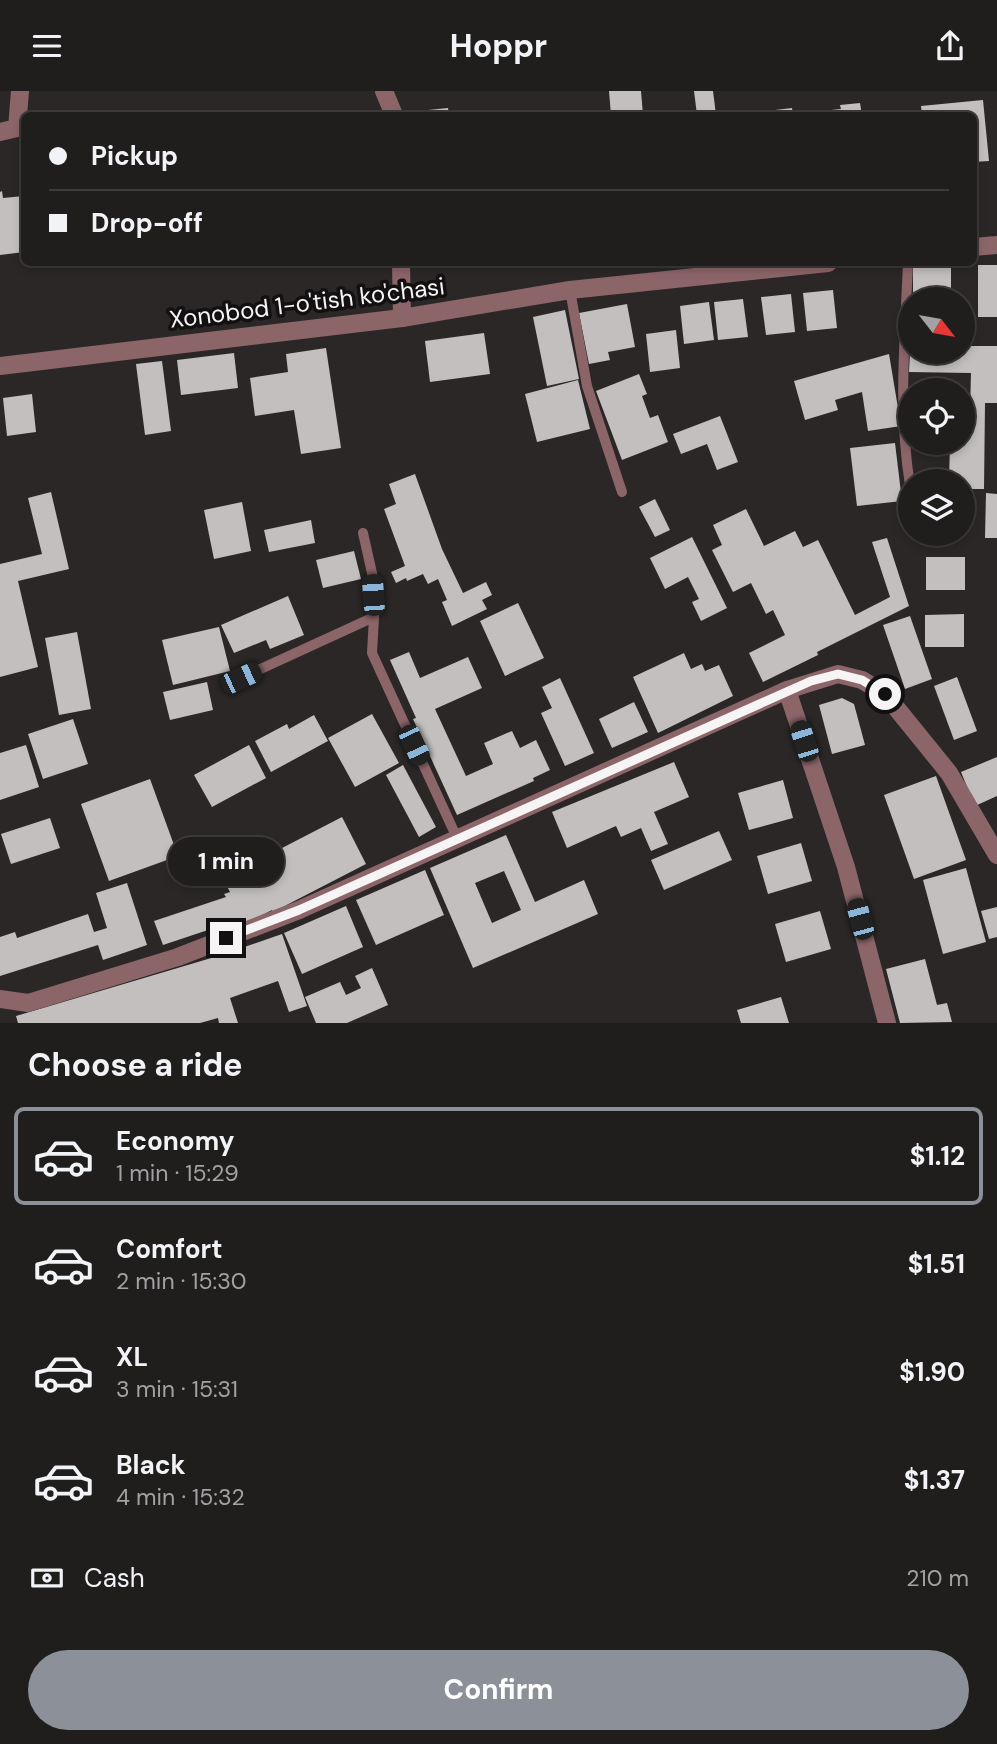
<!DOCTYPE html>
<meta charset="utf-8">
<style>
:root{--surface:#201d1d;--page:#2d2a2a;--text:#f1f3f6;--muted:#a2a2a4;--line:#3d3b3b;--accent:#8c9099}
body{margin:0;font-family:"DM Sans",sans-serif;background:var(--page);color:var(--text);height:100vh;display:flex;flex-direction:column;font-size:26px;white-space:nowrap}
*{box-sizing:border-box;margin:0}
p{font-size:23px;color:var(--muted)}
.icon{flex:none;width:38px;height:38px;fill:none;stroke:currentColor;stroke-width:2;stroke-linecap:round;stroke-linejoin:round}
.map{position:relative;height:932px;overflow:hidden}
.side{display:flex;flex-direction:column;background:var(--surface);flex:1}
.side>*{flex:none}
.guide{position:absolute;left:21px;top:21px;width:956px;height:154px;border-radius:10px;box-shadow:0 4px 10px #0003,0 0 0 2px var(--line);display:grid;align-content:center;height:154px;padding:0 28px;background:var(--surface)}
.needle{width:46px;rotate:121deg}
.controls{position:absolute;left:898px;top:196px;display:grid;gap:14px}
.controls a{display:grid;place-items:center;width:77px;height:77px;border-radius:50%;background:var(--surface);box-shadow:0 4px 10px #0003,0 0 0 2px var(--line);font-size:35px}
.end{position:absolute;width:32px;height:32px;margin:-16px;border:9px solid #f6f4f4;background:#111;box-shadow:0 0 0 4px #111}
.from{border-radius:50%}
.bubble{position:absolute;height:49px;border-radius:24px;background:var(--surface);box-shadow:0 4px 10px #0003,0 0 0 2px var(--line);font-size:23px;font-weight:700;line-height:49px;text-align:center}
.car{position:absolute;width:21px;height:42px;margin:-21px -10px;border-radius:9px;box-shadow:0 0 5px 2px #0007;background:linear-gradient(#222 24%,#8ab4d8 0 40%,#222 0 76%,#8ab4d8 0 86%,#222 0)}
.guide b{display:flex;align-items:center;gap:24px;height:66px;font-size:26px}
.guide b+b{border-top:2px solid var(--line)}
.guide i{width:18px;height:18px;background:var(--text)}
ul{padding:0;list-style:none}
li{display:flex;align-items:center;gap:21px;height:98px;margin:0 14px 10px;padding:0 14px;border:4px solid transparent;border-radius:10px}
li div{flex:1}
li b{display:block;font-size:26px}
li em{font-style:normal;font-weight:700}
li.selected{border-color:var(--accent)}
li>.icon{width:63px;height:63px;stroke-width:1.5}
h2{padding:0 28px;font-size:32px;line-height:84px}
.pay{display:flex;align-items:center;gap:18px;height:77px;padding:0 28px;font-size:26px}
.pay p{margin-inline-start:auto}
.button{display:flex;gap:14px;margin-top:auto;padding:14px 28px}
.button a{flex:1;height:80px;border-radius:42px;background:var(--accent);color:#fff;font-size:28px;font-weight:700;line-height:80px;text-align:center}
header{display:flex;justify-content:space-between;align-items:center;height:91px;padding:0 28px;background:var(--surface);font-size:32px;font-weight:700}
.map>svg:first-child{display:block}
</style>
<header><svg class="icon" aria-label="menu" viewBox="0 0 24 24"><path d="M4 6h16M4 12h16M4 18h16"/></svg>Hoppr<svg class="icon" aria-label="share" viewBox="0 0 24 24"><path d="M12 15V3M7 8l5-5 5 5M5 13v7h14v-7"/></svg></header>
<div class="map">
<svg width="997" height="932" viewBox="0 0 997 932">
<rect width="100%" height="100%" fill="#2b2727"/>
<g fill="#c3bfbf" fill-rule="evenodd">
<path d="M609,0h32l2,24h-32z"/>
<path d="M694,0h19l3,24h-19z"/>
<path d="M983,9l6,61 -16,1v-47h-51l-1,-9z"/>
<path d="M860,12l2,12h-60v-2l39,-4 -1,-4z"/>
<path d="M448,17l1,7h-31v-4z"/>
<path d="M792,17l1,7h-44l-1,-2z"/>
<path d="M2,100l1,7 21,-2v56l-24,3v-63z"/>
<rect x="978" y="174" width="19" height="52"/>
<rect x="913" y="175" width="38" height="33"/>
<path d="M833,199l4,38 -30,3 -4,-38z"/>
<path d="M791,203l4,38 -29,3 -5,-38z"/>
<path d="M743,208l5,38 -30,3 -4,-38z"/>
<path d="M709,211l5,38 -30,4 -4,-38z"/>
<path d="M627,213l8,43 -27,5 2,8 -21,4 -10,-51z"/>
<path d="M565,219l14,69 -32,7 -14,-69z"/>
<path d="M676,239l4,38 -30,4 -4,-38z"/>
<path d="M484,242l6,41 -60,8 -5,-41z"/>
<path d="M962,255h35v57h-12l-1,86h-22v-8h-13l1,-38h12v-33h8l1,-37 -62,-1 1,-20h52z"/>
<path d="M326,257l15,100 -40,6 -7,-44 -39,6 -5,-38 38,-6 -2,-18z"/>
<path d="M234,262l4,35 -57,7 -4,-35z"/>
<path d="M889,263l12,72 -33,5 -6,-39 -27,8 3,10 -33,10 -11,-39z"/>
<path d="M162,270l9,70 -26,4 -9,-71z"/>
<path d="M639,283l8,20 -5,2 8,22 8,-3 10,27 -46,18 -26,-69z"/>
<path d="M578,289l12,49 -53,13 -12,-48z"/>
<path d="M32,303l4,38 -29,4 -4,-38z"/>
<path d="M720,325l18,46 -21,8 -10,-26 -26,10 -8,-20z"/>
<path d="M895,352l7,58 -45,5 -7,-58z"/>
<path d="M415,383l27,75 21,44 23,-11 6,13 -10,5 5,9 -35,17 -10,-24 5,-2 -9,-21 -10,5 -5,-10 -16,7 -1,-3 -10,5 -5,-11 14,-6 -21,-57 12,-5 -7,-20z"/>
<path d="M51,401l18,77 -51,12 20,86 -38,10v-113l42,-10 -14,-56z"/>
<path d="M986,402l11,1v44h-12z"/>
<path d="M655,408l15,31 -15,7 -16,-30z"/>
<path d="M242,411l9,49 -37,8 -10,-49z"/>
<path d="M746,418l18,37 31,-15 8,16 15,-7 37,75 35,-18 -18,-55 15,-4 22,68 -92,46 1,3 -55,27 -14,-29 36,-18 -12,-25 -7,4 -15,-31 -18,9 -21,-42 10,-5 -9,-20z"/>
<path d="M311,429l4,23 -46,9 -5,-22z"/>
<path d="M692,446l35,71 -26,13 -9,-19 7,-3 -11,-22 -23,12 -15,-31z"/>
<path d="M354,460l7,28 -38,9 -7,-28z"/>
<rect x="926" y="466" width="39" height="33"/>
<path d="M288,505l16,39 -34,14 -4,-9 -32,13 -13,-28z"/>
<path d="M518,512l26,55 -39,18 -25,-55z"/>
<path d="M964,523v33h-39v-32z"/>
<path d="M910,525l22,63 -27,10 -22,-64z"/>
<path d="M219,536l11,44 -57,14 -11,-45z"/>
<path d="M77,541l14,77 -32,6 -14,-77z"/>
<path d="M409,561l11,26 48,-21 14,31 -47,21 31,67 27,-12 -9,-21 28,-12 8,17 16,-8 14,30 -17,8 1,3 -77,34 -44,-96 3,-1 -26,-58z"/>
<path d="M684,562l7,16 11,-5 3,7 14,-6 14,31 -75,37 -25,-56z"/>
<path d="M957,586l20,54 -23,9 -20,-54z"/>
<path d="M560,587l34,75 -29,13 -24,-53 11,-5 -10,-21z"/>
<path d="M207,591l6,28 -43,10 -7,-28z"/>
<path d="M842,607l12,6 11,41 -33,9 -13,-49z"/>
<path d="M634,611l14,30 -36,16 -13,-29z"/>
<path d="M372,623l27,49 -44,24 -27,-49z"/>
<path d="M314,624l14,26 -57,31 -16,-31 32,-17 2,5z"/>
<path d="M73,628l15,45 -45,15 -15,-45z"/>
<path d="M26,654l13,42 -39,13v-47z"/>
<path d="M249,654l17,33 -54,29 -18,-32z"/>
<path d="M997,666v39l-22,10 -14,-34z"/>
<path d="M674,671l15,35 -35,15 14,32 -17,7 -10,-23 -20,9 -5,-11 -49,22 -15,-36z"/>
<path d="M403,674l33,62 -17,10 -33,-62z"/>
<path d="M936,685l30,84 -52,19 -30,-84z"/>
<path d="M150,688l28,77 -69,25 -28,-77z"/>
<path d="M783,689l10,38 -44,12 -11,-37z"/>
<path d="M342,726l24,47 -93,48 -1,-2 -31,16 -3,-6 -75,25 -9,-24 72,-24 -2,-3 6,-2 -8,-15 18,-10 8,15 8,-3 -7,-14z"/>
<path d="M50,727l10,30 -49,16 -10,-30z"/>
<path d="M719,740l13,29 -68,30 -13,-30z"/>
<path d="M506,744l29,67 49,-22 14,34 -125,54 -43,-100zM504,780l17,39 -29,13 -17,-40z"/>
<path d="M801,752l11,38 -44,13 -11,-38z"/>
<path d="M966,777l20,74 -43,12 -20,-74z"/>
<path d="M425,779l19,45 -68,30 -20,-45z"/>
<path d="M127,792l20,62 -44,15 -5,-15 -98,31v-39l15,-5 2,6 71,-24 6,18 13,-4 -11,-35z"/>
<path d="M346,815l17,41 -61,27 -18,-41z"/>
<path d="M997,816v30l-8,2 -8,-28z"/>
<path d="M820,820l11,38 -45,13 -11,-38z"/>
<path d="M282,843l25,72 -18,6 -11,-31 -48,17 8,25h-19l-1,-5 -18,5h-182l-2,-7 202,-60z"/>
<path d="M925,868l12,46 10,-2 5,19 -52,1 -14,-54z"/>
<path d="M372,877l16,37 -41,18h-31l-11,-26 35,-15 6,13 15,-7 -6,-12z"/>
<path d="M781,906l8,26h-48l-4,-13z"/>
</g>
<g fill="none" stroke-linecap="round" stroke-linejoin="round">
<g stroke="#8c6569" stroke-width="10">
<path d="M908,172c-3,73 -10,149 2,222"/>
<path d="M570,199l17,96 35,106"/>
<path d="M363,442l9,40 2,44 -2,36 85,185"/>
<path d="M241,587l133,-61"/>
</g>
<g stroke="#8c6569" stroke-width="18">
<path d="M384,0l10,24"/>
<path d="M0,41l17,-4 3,-37"/>
<path d="M973,156l24,-2"/>
<path d="M401,172l1,55"/>
<path d="M0,275l402,-48 168,-28 258,-27"/>
<path d="M787,599l59,177 41,156"/>
<path d="M0,908l28,4 150,-46 121,-47 488,-220 51,-16 24,6 23,14 64,79 48,82"/>
</g>
</g>
<g fill="none" stroke-linecap="round" stroke-linejoin="round">
<path stroke="#f6f4f4" stroke-width="9" d="M226,847l73,-28 512,-229 27,-7 24,6 23,14"/>
</g>
<g text-anchor="middle" stroke-width="7" stroke-linejoin="round" paint-order="stroke">
<g font-size="24" fill="#f6f4f4" stroke="#121011">
<text transform="translate(307 212) rotate(-7)" y="8">Xonobod 1-o'tish ko'chasi</text>
</g>
</g>
</svg>
<div class="controls">
<a><svg class="needle" viewBox="-14 -14 28 28"><path d="M0-13l5 13h-10z" fill="#e53935"/><path d="M0 13l5-13h-10z" fill="#a2a2a4"/></svg></a>
<a><svg class="icon" aria-label="locate" viewBox="0 0 24 24"><circle cx="12" cy="12" r="6"/><path d="M12 2v4M12 18v4M2 12h4M18 12h4"/></svg></a>
<a><svg class="icon" aria-label="layers" viewBox="0 0 24 24"><path d="M12 4l9 5-9 5-9-5zM3 14l9 5 9-5"/></svg></a>
</div>
<i class="end from" style="left:885px;top:603px"></i>
<i class="end" style="left:226px;top:847px"></i>
<div class="bubble" style="left:168px;top:746px;width:116px">1 min</div>
<i class="car" style="left:373px;top:504px;rotate:356deg"></i>
<i class="car" style="left:241px;top:587px;rotate:65deg"></i>
<i class="car" style="left:804px;top:650px;rotate:342deg"></i>
<i class="car" style="left:414px;top:654px;rotate:155deg"></i>
<i class="car" style="left:860px;top:828px;rotate:345deg"></i>
<div class="guide">
<b><i class="from"></i>Pickup</b>
<b><i></i>Drop-off</b>
</div>
</div>
<section class="side">
<h2>Choose a ride</h2>
<ul>
<li class="selected"><svg class="icon" aria-label="car" viewBox="0 0 24 24"><path d="M5 17H2v-5l4-1 3-4h7l3 4 3 1v5h-3M9 17h6M6 11h13"/><circle cx="7" cy="17" r="2"/><circle cx="17" cy="17" r="2"/></svg><div><b>Economy</b><p>1 min · 15:29</p></div><em>$1.12</em></li>
<li><svg class="icon" aria-label="car" viewBox="0 0 24 24"><path d="M5 17H2v-5l4-1 3-4h7l3 4 3 1v5h-3M9 17h6M6 11h13"/><circle cx="7" cy="17" r="2"/><circle cx="17" cy="17" r="2"/></svg><div><b>Comfort</b><p>2 min · 15:30</p></div><em>$1.51</em></li>
<li><svg class="icon" aria-label="car" viewBox="0 0 24 24"><path d="M5 17H2v-5l4-1 3-4h7l3 4 3 1v5h-3M9 17h6M6 11h13"/><circle cx="7" cy="17" r="2"/><circle cx="17" cy="17" r="2"/></svg><div><b>XL</b><p>3 min · 15:31</p></div><em>$1.90</em></li>
<li><svg class="icon" aria-label="car" viewBox="0 0 24 24"><path d="M5 17H2v-5l4-1 3-4h7l3 4 3 1v5h-3M9 17h6M6 11h13"/><circle cx="7" cy="17" r="2"/><circle cx="17" cy="17" r="2"/></svg><div><b>Black</b><p>4 min · 15:32</p></div><em>$1.37</em></li>
</ul>
<div class="pay"><svg class="icon" aria-label="cash" viewBox="0 0 24 24"><path d="M3 7h18v10H3z"/><circle cx="12" cy="12" r="2"/></svg>Cash<p>210 m</p></div>
<div class="button"><a>Confirm</a></div>
</section>
